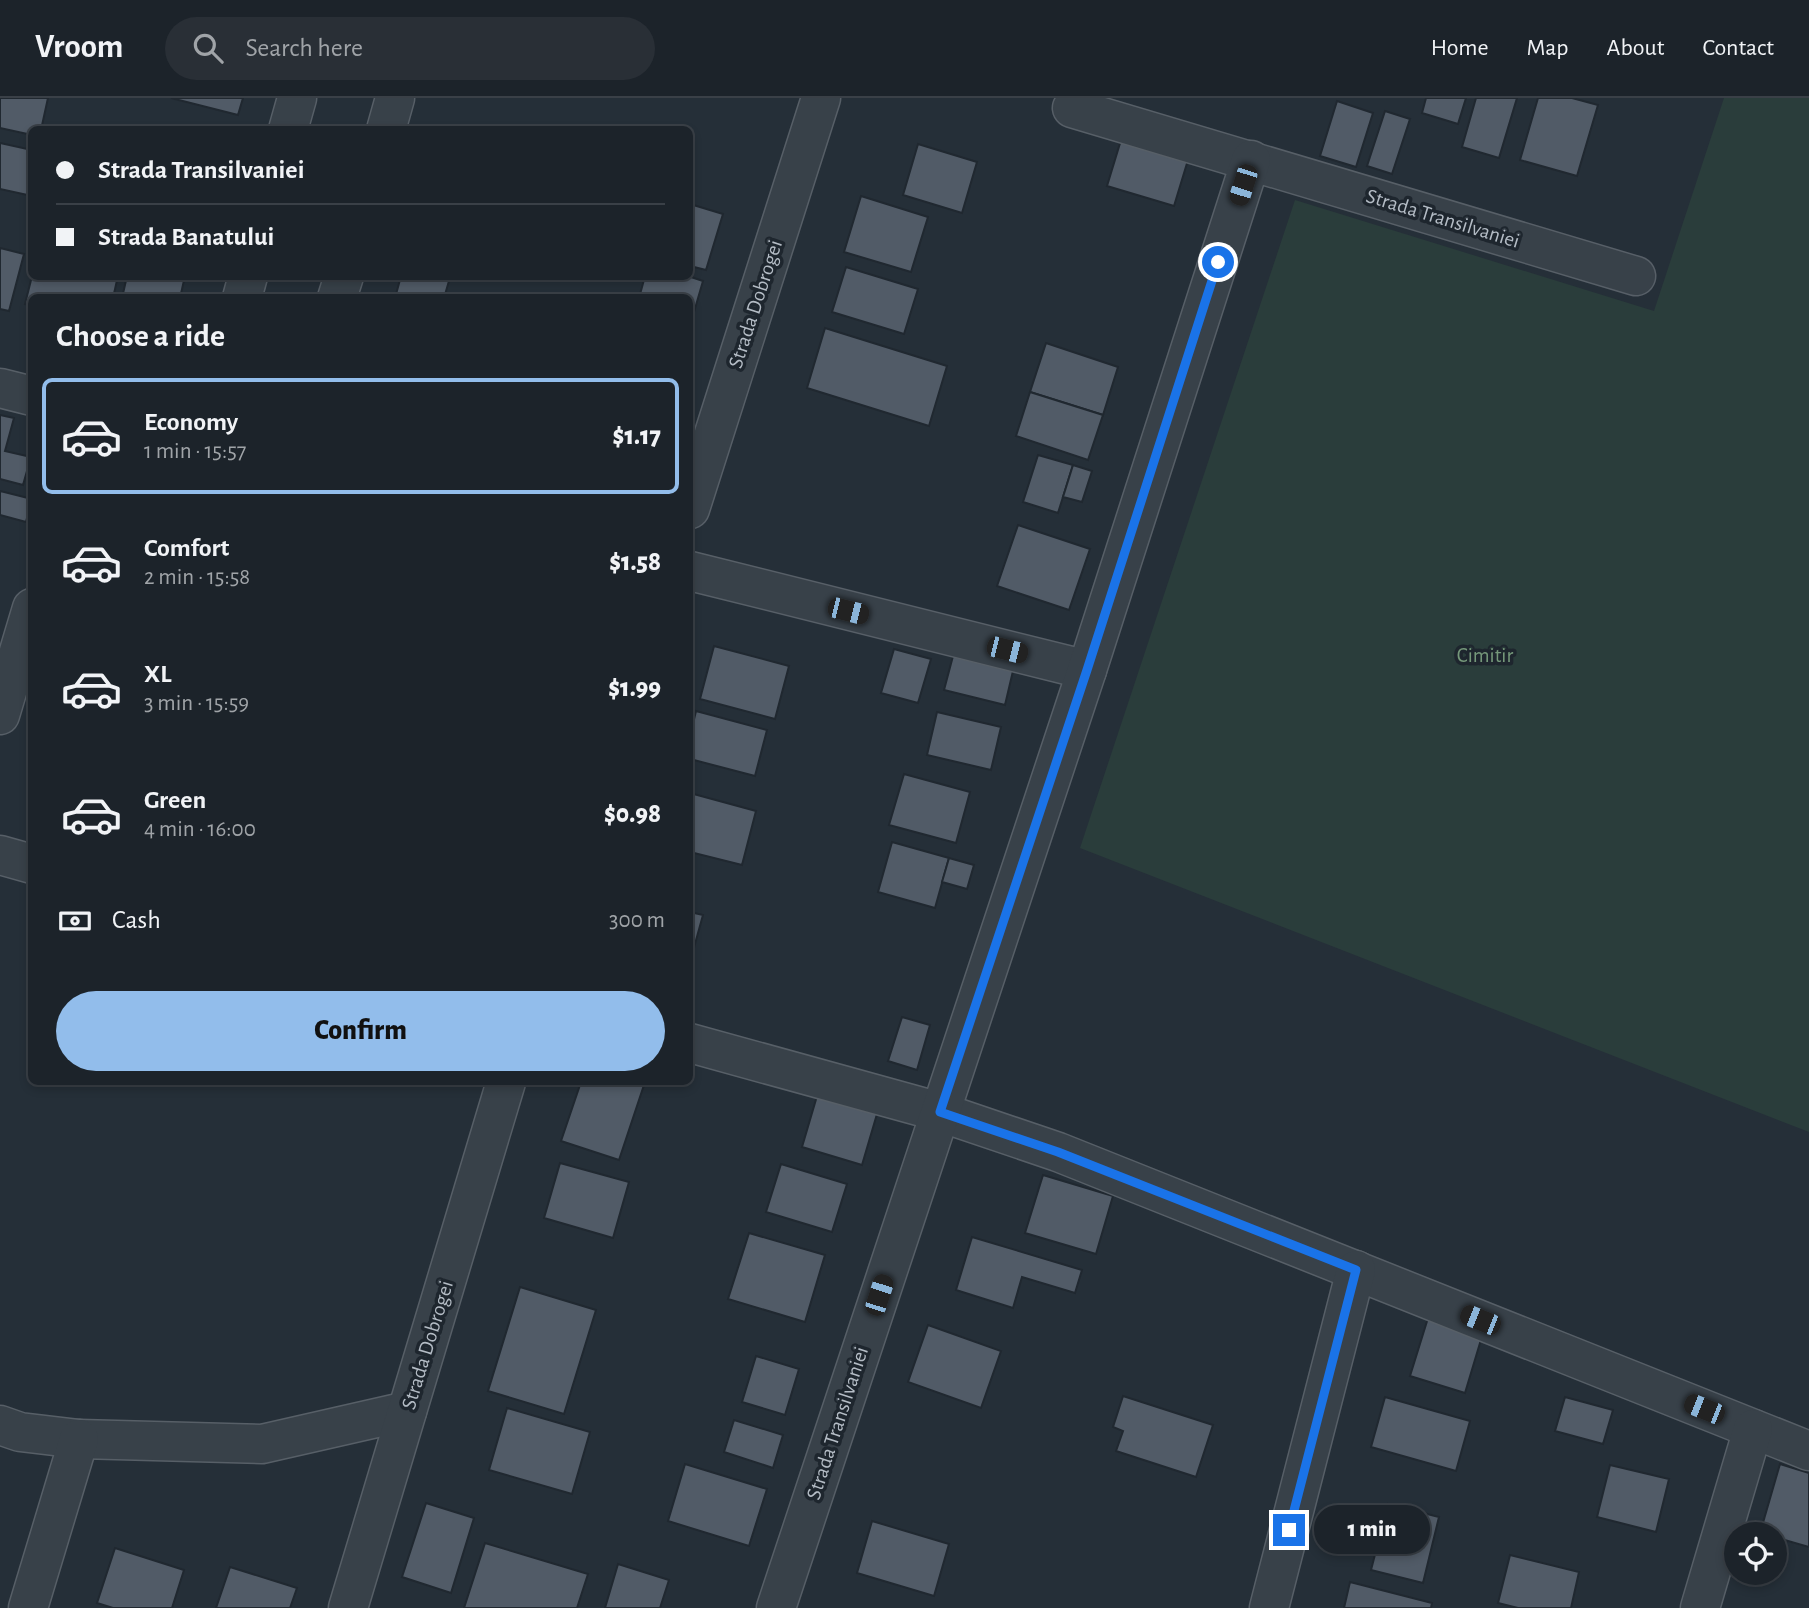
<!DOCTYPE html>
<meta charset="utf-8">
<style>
:root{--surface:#1c232a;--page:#292f36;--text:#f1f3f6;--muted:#a0a4a8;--line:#3a4047;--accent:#92bdeb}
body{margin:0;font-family:"Alegreya Sans",sans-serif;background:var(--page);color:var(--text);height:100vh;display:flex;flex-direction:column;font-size:26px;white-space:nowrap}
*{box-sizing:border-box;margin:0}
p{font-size:23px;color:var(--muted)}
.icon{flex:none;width:38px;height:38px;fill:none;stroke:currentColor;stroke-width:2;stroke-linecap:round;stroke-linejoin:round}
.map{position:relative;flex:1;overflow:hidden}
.panel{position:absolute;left:28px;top:196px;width:665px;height:791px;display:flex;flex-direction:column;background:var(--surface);border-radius:10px;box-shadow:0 4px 10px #0003,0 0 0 2px var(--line)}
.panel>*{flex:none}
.top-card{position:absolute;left:28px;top:28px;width:665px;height:154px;border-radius:10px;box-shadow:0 4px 10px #0003,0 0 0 2px var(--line);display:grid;align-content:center;height:154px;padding:0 28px;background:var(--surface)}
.buttons{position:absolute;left:1724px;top:1424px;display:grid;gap:14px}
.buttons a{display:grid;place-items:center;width:63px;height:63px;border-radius:50%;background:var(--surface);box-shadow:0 4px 10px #0003,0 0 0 2px var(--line);font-size:35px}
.end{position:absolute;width:32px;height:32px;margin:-16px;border:9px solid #1a73e8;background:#fff;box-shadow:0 0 0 4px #fff}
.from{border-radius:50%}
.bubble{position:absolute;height:49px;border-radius:24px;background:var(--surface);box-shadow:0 4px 10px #0003,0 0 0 2px var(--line);font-size:23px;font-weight:800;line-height:49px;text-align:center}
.car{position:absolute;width:21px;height:42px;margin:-21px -10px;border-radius:9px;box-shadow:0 0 5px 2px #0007;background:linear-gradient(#222 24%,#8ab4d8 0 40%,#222 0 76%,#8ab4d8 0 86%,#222 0)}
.top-card b{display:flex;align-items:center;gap:24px;height:66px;font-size:26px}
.top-card b+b{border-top:2px solid var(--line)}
.top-card i{width:18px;height:18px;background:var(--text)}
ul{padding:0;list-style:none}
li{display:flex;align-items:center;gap:21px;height:116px;margin:0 14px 10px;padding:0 14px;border:4px solid transparent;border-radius:10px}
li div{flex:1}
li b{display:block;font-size:26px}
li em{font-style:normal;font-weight:800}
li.on{border-color:var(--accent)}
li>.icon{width:63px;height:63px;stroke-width:1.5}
h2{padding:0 28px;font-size:32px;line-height:84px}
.pay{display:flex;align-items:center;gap:18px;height:77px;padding:0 28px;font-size:26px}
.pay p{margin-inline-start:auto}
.button{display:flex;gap:14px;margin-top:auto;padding:14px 28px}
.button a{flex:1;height:80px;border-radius:42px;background:var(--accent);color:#111;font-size:28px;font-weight:800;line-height:80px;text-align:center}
header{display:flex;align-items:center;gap:42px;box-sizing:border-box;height:98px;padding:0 35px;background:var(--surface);border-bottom:2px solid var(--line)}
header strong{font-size:33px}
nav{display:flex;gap:38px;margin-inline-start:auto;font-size:24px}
.search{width:490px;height:63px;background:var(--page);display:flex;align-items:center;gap:18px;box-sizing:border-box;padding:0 24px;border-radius:38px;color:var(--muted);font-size:26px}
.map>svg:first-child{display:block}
</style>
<header>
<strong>Vroom</strong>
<div class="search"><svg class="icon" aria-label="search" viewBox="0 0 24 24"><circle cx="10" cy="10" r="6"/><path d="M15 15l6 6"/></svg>Search here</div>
<nav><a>Home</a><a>Map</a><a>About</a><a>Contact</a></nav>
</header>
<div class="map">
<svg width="1809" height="1510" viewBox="0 0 1809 1510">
<rect width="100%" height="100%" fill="#252f38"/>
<path fill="#2a3d3b" d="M1724,0h85v1034l-729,-284 215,-648 359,111z"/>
<g fill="#515b67" stroke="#202830" stroke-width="2">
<path d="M0,0h48l-7,32h-9v5l-32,-7z"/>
<path d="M171,0h72l-5,17z"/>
<path d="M1426,0h40l-8,26 -36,-11z"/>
<path d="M1476,0h41l-18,60 -37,-11z"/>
<path d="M1538,0h34l26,7 -21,71 -57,-16z"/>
<path d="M1337,3l36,12 -17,54 -36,-11z"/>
<path d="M1385,13l25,8 -18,55 -25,-8z"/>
<path d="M1121,42l67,20 -14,46 -67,-20z"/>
<path d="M0,45l32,7v46l-32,-7z"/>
<path d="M918,46l59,18 -15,51 -59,-18z"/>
<path d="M861,98l67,21 -17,55 -67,-20z"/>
<path d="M690,106l33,10 -17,56 -16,-4z"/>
<path d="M0,150l24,6 -15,57 -9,-2z"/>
<path d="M846,169l72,22 -14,45 -72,-22z"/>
<path d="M32,178h86l-5,22h-81v8l-7,-2z"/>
<path d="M127,178h58l-5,22h-58z"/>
<path d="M401,178h33l15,5 -5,17h-49z"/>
<path d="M645,178h43l15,5 -13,45v-28h-51z"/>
<path d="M825,230l122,38 -18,60 -122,-38z"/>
<path d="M1046,245l72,24 -15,48 -73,-23z"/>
<path d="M1030,294l73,23 -15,45 -72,-24z"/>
<path d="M0,317l14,3 -9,33 26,6 -8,28 -23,-6z"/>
<path d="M1038,357l35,10 -15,48 -35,-11z"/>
<path d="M1073,367l19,6 -10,31 -19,-5z"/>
<path d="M0,393l32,8 -6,23 -26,-7z"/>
<path d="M1018,427l72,24 -21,61 -72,-24z"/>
<path d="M714,548l75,20 -14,53 -75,-20z"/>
<path d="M894,551l37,10 -13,44 -37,-10z"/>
<path d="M953,558l60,15 -8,34 -61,-15z"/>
<path d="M696,613l71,19 -12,46 -65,-17v-23z"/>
<path d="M937,614l64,15 -10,43 -64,-15z"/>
<path d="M904,676l66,18 -14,51 -67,-18z"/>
<path d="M690,695l66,18 -14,54 -52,-13z"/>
<path d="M892,744l57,16 -14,50 -57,-16z"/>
<path d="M949,760l25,7 -7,24 -25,-7z"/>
<path d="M690,814l13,3 -13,47z"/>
<path d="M902,919l28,8 -13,45 -29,-9z"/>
<path d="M581,984h64l-26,78 -58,-19z"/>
<path d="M817,998l60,18 -15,51 -60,-18z"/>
<path d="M560,1065l69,19 -16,56 -69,-20z"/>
<path d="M781,1066l66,20 -15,48 -66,-20z"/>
<path d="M1043,1077l70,21 -17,58 -71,-21z"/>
<path d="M749,1135l76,22 -20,67 -77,-23z"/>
<path d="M972,1139l110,33 -7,23 -53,-16 -9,31 -57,-18z"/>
<path d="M520,1189l76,23 -32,104 -76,-23z"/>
<path d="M1428,1220l55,15 -18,60 -55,-17z"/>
<path d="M928,1227l73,26 -20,57 -73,-26z"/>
<path d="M756,1258l43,13 -14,46 -43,-13z"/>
<path d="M1123,1298l90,29 -17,52 -80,-26 7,-20 -10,-4z"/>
<path d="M1385,1299l85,24 -14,50 -85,-24z"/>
<path d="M1565,1299l48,13 -10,34 -48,-13z"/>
<path d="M507,1310l83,24 -18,62 -83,-24z"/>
<path d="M734,1322l49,15 -10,33 -49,-16z"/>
<path d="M685,1366l82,25 -18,57 -81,-25z"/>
<path d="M1780,1366l29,9v74l-35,-10v-2l-14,-2z"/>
<path d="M1610,1367l59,14 -13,53 -59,-15z"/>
<path d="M426,1405l48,15 -23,75 -49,-16z"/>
<path d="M1388,1406l51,13 -16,66 -52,-13z"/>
<path d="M872,1423l77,23 -15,52 -77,-23z"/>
<path d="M485,1445l103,31 -11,34h-113z"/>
<path d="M115,1450l69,22 -12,38h-59l-16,-5z"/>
<path d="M1510,1457l69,17 -8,36h-53l-20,-5z"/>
<path d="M618,1466l51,16 -9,28h-55z"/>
<path d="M230,1469l67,21 -7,20h-74z"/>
<path d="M1350,1484l82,21 -1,5h-87z"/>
</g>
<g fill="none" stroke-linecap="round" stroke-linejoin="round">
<g stroke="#575f67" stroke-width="41">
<g id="minor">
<path d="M1072,10l564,168"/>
<path d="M288,32l9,-32"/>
<path d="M386,32l9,-32"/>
<path d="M242,200l6,-22"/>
<path d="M337,200l7,-22"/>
<path d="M0,290l32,8"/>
<path d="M690,411l131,-411"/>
<path d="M690,473l397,99"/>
<path d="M0,617l32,-107"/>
<path d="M0,757l32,9"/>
<path d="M690,945l250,69 118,40 751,299"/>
<path d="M0,1327l20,7 59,7 183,5 145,-33"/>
<path d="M28,1510l51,-169"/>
<path d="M348,1510l158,-526"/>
<path d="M776,1510l311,-938 164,-510"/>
<path d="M1269,1510l87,-338"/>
<path d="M1700,1510l53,-179"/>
</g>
</g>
<use href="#minor" stroke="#384149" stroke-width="38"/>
</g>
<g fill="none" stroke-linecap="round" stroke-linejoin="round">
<path stroke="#1a73e8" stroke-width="9" d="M1218,164l-131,408 -147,442 118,40 298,118 -67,260"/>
</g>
<g text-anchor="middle" stroke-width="7" stroke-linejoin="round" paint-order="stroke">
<g font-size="21" fill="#b4bcc5" stroke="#1e262e">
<text transform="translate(1443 120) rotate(17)" y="7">Strada Transilvaniei</text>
<text transform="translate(755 206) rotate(-72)" y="7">Strada Dobrogei</text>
<text transform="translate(427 1247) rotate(-73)" y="7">Strada Dobrogei</text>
<text transform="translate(837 1325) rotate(-72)" y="7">Strada Transilvaniei</text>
</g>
<g font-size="21" fill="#75987a" stroke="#1e262e">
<text x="1485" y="564">Cimitir</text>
</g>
</g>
</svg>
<div class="buttons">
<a><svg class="icon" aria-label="locate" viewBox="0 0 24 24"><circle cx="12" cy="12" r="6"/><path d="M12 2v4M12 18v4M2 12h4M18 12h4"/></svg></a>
</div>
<i class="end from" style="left:1218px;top:164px"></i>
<i class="end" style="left:1289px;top:1432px"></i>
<div class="bubble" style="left:1314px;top:1407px;width:116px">1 min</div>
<i class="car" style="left:1243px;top:87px;rotate:198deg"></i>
<i class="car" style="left:848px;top:513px;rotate:104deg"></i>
<i class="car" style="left:1007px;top:552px;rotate:104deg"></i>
<i class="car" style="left:879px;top:1197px;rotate:18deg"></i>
<i class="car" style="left:1480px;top:1222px;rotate:292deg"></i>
<i class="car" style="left:1704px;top:1311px;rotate:292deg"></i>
<div class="top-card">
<b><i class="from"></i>Strada Transilvaniei</b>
<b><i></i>Strada Banatului</b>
</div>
<section class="panel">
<h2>Choose a ride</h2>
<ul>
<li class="on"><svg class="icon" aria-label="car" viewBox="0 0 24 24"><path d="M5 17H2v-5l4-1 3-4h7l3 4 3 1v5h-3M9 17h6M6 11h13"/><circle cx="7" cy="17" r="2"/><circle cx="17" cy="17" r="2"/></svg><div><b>Economy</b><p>1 min · 15:57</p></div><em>$1.17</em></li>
<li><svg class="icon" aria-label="car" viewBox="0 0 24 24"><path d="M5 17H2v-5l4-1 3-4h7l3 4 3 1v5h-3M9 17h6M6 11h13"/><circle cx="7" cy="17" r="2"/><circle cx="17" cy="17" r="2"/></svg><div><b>Comfort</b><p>2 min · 15:58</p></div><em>$1.58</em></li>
<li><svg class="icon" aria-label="car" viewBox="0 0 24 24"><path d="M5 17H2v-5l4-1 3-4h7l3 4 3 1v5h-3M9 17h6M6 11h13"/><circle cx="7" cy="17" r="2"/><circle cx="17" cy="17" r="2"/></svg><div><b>XL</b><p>3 min · 15:59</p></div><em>$1.99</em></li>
<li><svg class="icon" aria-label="car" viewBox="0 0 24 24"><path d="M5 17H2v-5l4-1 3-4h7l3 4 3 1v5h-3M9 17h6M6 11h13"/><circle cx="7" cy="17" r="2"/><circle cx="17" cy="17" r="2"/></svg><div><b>Green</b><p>4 min · 16:00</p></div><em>$0.98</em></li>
</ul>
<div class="pay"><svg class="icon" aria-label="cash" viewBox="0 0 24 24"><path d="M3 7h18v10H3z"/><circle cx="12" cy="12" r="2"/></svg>Cash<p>300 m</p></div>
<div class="button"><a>Confirm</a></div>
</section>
</div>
